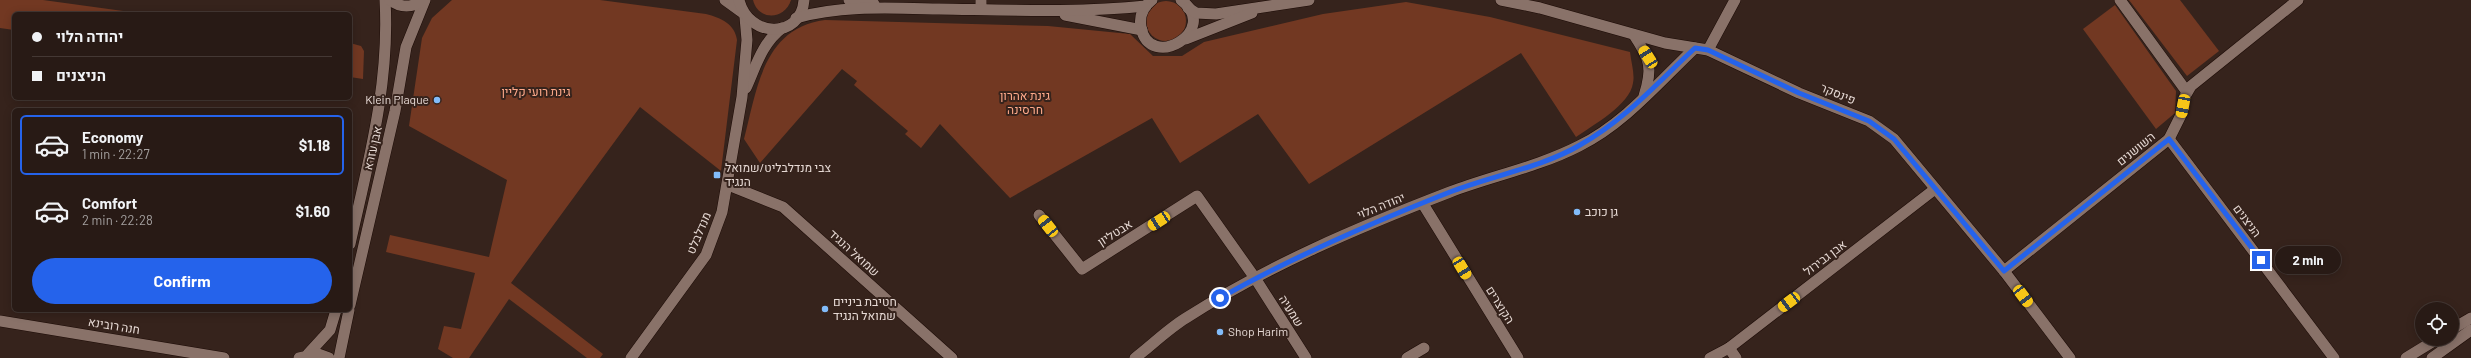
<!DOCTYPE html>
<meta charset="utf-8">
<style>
:root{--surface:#281a15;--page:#342722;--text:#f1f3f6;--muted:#a5a1a0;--line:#443834;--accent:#2563eb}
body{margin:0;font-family:Barlow,Heebo,sans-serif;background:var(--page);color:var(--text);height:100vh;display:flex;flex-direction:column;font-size:15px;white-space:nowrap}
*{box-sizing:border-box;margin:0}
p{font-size:13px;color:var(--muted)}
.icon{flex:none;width:22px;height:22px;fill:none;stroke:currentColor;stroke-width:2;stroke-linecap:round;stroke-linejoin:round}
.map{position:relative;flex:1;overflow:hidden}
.side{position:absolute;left:12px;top:108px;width:340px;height:204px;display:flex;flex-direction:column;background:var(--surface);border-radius:6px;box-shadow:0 2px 10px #0003,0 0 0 1px var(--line)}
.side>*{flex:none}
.hud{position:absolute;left:12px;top:12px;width:340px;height:88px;border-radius:6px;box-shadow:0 2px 10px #0003,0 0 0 1px var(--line);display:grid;align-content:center;height:88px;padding:0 20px;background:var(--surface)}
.controls{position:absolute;left:2415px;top:302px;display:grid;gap:8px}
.controls a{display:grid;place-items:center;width:44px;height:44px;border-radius:50%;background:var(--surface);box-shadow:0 2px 10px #0003,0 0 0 1px var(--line);font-size:20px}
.end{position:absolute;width:18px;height:18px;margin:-9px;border:5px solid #2563eb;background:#fff;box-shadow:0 0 0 2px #fff}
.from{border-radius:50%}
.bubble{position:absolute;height:28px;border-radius:14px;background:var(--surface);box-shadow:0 2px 10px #0003,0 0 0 1px var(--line);font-size:13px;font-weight:700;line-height:28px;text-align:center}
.car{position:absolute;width:12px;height:24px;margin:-12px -6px;border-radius:5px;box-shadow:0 0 3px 1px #0007;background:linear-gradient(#f5c518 24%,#345 0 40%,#f5c518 0 76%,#345 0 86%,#f5c518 0)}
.hud b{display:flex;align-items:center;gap:14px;height:38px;font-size:15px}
.hud b+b{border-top:1px solid var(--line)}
.hud i{width:10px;height:10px;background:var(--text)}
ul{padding:7px 0 0;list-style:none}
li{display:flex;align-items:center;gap:12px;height:60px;margin:0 8px 6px;padding:0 12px;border:2px solid transparent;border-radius:6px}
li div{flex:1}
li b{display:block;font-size:15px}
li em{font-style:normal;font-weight:700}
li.on{border-color:var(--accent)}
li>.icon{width:36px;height:36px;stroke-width:1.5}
.button{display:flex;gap:8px;margin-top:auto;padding:8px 20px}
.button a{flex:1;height:46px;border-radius:24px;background:var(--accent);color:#fff;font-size:16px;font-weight:700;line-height:46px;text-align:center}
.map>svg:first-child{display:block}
</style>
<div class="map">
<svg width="2471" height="358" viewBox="0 0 2471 358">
<rect width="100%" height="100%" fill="#36231c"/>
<g fill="#723822">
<path d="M0,0h43l102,14h-131v16l-14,-2z"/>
<path d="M452,0h148l106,14c15,4 29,10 31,26l-16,131 -81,-64 -129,176 92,71 -3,4h-13l-78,-59 -40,59h-16l-15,-9 6,-23 17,3 14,-56 -89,-21 4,-17 99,22 18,-77 -98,-54 13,-88 10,-20z"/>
<path d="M753,0h38c-6,20 -33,21 -38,0z"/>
<path d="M2129,0h51l39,51 -32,25z"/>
<circle cx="1166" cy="21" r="20"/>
<path d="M1406,2l84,15 140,35c1,10 5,22 3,31 -3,22 -40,42 -57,54l-55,-84 -212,131 -51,-70 -78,49 -28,-45 -142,80 -70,-74 -19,24 -16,-14 3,-3 -54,-46 3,-4 -15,-12 -82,94 -16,-24c13,-50 19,-111 81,-119l223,6 82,8 23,22h29l22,-14 119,-28z"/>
<path d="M2115,5l61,86 -1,22 -19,16 -73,-100z"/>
<path d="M350,43l11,3 3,5 -1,28 -13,-2z"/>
</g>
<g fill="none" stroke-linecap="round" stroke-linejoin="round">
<g stroke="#1c0b06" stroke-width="12">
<g id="minor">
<path d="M2120,0l67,92"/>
<path d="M981,9v-9"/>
<path d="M1634,35c16,24 19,33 10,61"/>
<path d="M1708,50l27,-50"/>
<path d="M746,88c10,-22 16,-45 36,-60"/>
<path d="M2169,139l165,219"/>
<path d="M728,185l55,22 169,151"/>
<path d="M1423,204l95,154"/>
<path d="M1039,215l43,54 115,-73 58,82 51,80"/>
<path d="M350,244c18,-81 40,-160 35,-244"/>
<path d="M2004,271l165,-132 12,-24 3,-17 7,-12 107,-86"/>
<path d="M350,305l45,-194 11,-64 19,-47"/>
<path d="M0,321l224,37"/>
<path d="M1729,348l7,10"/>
<path d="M308,354l22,-24 6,-20"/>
<path d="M299,358l19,-4 11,4"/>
<path d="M339,358l10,-48"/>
<path d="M631,358l75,-103 16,-43 20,-115 5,-57 -2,-23"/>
<path d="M1135,358c17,-13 33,-29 51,-40 83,-53 173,-91 264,-126 42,-16 88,-25 129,-46 45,-22 80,-64 116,-98"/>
<path d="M1407,358l17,-10"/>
<path d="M1710,358l19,-10 206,-159"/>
</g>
</g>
<g stroke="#1c0b06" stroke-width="12">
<g id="tertiary">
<path d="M390,0c10,8 23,8 33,0"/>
<path d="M725,0l18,13"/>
<path d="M739,0c9,38 62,40 65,0"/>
<path d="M849,0l25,4"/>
<path d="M1152,0c-9,7 -13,16 -11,27 8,46 81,3 40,-27"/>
<path d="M1501,0l39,8 125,35 43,7 91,43 70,28 25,18 110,132 66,87"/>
<path d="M1188,8l8,5 20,1 93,-14"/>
<path d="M1065,15l77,15"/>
<path d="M796,18c45,-13 96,-10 143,-9 69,1 138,4 207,-3"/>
<path d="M1186,39l66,-26"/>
<path d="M2452,329l19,-11"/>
<path d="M2406,358l31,-19"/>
<path d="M2432,358l39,-28"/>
</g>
</g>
<use href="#minor" stroke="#897269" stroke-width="11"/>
<use href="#tertiary" stroke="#897269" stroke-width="11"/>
</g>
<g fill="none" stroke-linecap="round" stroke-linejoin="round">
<path stroke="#2563eb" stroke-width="5" d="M1220,298c74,-42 151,-75 230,-106 41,-16 93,-25 130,-47 45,-25 78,-63 115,-97l13,2 91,43 70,28 25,18 110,132 165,-132 92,121"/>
</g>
<g fill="#82bcfa" stroke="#36231c" stroke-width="1.5">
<circle cx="437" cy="100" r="4"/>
<rect x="713" y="171" width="8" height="8" rx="2"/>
<circle cx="1577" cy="212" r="4"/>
<circle cx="825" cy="309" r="4"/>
<circle cx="1220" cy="332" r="4"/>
</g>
<g text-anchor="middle" stroke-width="4" stroke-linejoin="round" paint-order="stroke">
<g font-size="12" fill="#fea98a" stroke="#36231c">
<text x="536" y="96">גינת רועי קליין</text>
<text x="1025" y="100">גינת אהרון<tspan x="1025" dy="14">חרסינה</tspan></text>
</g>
<g font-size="12" fill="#e7dad5" stroke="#36231c">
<text transform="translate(1838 94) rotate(22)" y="4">פינסקר</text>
<text transform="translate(373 148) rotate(-77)" y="4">אבן עזרא</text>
<text transform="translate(2136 149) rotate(-39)" y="4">השושנים</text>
<text transform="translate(1381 206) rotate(-22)" y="4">יהודה הלוי</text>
<text transform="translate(2247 221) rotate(53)" y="4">הניצנים</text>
<text transform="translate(699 233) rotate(-67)" y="4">מנדלבלט</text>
<text transform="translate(1115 233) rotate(-32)" y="4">אבטליון</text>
<text transform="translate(854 253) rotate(42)" y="4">שמואל הנגיד</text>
<text transform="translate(1825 258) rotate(-37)" y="4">אבן גבירול</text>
<text transform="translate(1500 305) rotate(58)" y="4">הקוצרים</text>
<text transform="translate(1291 311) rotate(58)" y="4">שמעיה</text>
<text transform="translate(114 326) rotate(9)" y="4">חנה רובינא</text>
</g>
<g font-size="12" fill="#e7dad5" stroke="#36231c" text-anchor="start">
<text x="429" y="104" text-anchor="end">Klein Plaque</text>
<text x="725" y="172">צבי מנדלבליט/שמואל<tspan x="725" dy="14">הנגיד</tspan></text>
<text x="1585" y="216">גן כוכב</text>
<text x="833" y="306">חטיבת ביניים<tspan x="833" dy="14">שמואל הנגיד</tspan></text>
<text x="1228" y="336">Shop Harim</text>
</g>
</g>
</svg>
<div class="controls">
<a><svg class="icon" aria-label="locate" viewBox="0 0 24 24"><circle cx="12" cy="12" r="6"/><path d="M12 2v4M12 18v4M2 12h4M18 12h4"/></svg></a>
</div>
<i class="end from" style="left:1220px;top:298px"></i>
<i class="end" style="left:2261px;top:260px"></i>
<div class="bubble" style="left:2275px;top:246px;width:66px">2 min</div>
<i class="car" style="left:1648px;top:57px;rotate:328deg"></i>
<i class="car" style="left:2183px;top:106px;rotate:191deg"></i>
<i class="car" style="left:1159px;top:221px;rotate:237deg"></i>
<i class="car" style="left:1048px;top:226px;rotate:322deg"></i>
<i class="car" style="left:1462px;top:268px;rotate:149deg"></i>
<i class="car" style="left:2023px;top:296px;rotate:143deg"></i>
<i class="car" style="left:1789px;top:302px;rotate:233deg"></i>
<div class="hud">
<b><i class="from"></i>יהודה הלוי</b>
<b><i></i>הניצנים</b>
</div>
<section class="side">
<ul>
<li class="on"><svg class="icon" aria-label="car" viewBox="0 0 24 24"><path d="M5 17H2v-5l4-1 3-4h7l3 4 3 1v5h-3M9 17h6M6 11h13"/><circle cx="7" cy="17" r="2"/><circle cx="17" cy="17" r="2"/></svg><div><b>Economy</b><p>1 min · 22:27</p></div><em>$1.18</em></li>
<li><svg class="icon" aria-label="car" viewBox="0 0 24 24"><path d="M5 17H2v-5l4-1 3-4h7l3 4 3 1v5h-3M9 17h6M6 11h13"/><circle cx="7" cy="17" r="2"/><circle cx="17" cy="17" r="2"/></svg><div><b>Comfort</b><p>2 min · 22:28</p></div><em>$1.60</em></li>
</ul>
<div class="button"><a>Confirm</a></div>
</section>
</div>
